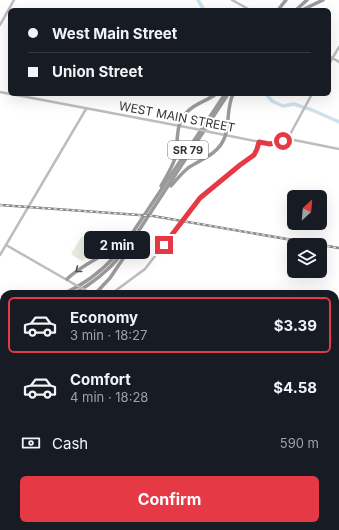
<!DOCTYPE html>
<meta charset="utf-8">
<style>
:root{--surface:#171b24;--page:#20242c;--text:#f1f3f6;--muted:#9ea1a6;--line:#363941;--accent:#e63946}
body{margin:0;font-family:Inter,sans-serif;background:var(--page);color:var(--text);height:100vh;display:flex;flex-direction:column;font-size:15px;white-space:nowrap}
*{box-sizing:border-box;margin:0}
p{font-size:13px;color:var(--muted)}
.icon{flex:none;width:22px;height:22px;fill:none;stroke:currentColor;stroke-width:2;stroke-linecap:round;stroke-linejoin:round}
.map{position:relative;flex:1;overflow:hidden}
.side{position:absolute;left:0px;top:290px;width:339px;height:240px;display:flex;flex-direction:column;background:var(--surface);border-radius:12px 12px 0 0;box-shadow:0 4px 16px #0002}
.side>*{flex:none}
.hud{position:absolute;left:8px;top:8px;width:323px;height:88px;border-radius:6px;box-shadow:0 4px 16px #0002;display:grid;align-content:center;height:88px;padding:0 20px;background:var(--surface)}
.needle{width:26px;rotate:26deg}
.tools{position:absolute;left:287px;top:190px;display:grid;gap:8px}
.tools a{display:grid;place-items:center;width:40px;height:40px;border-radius:6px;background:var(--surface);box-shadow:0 4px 16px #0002;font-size:20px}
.end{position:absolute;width:18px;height:18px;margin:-9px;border:5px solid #e63946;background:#fff;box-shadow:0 0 0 2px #fff}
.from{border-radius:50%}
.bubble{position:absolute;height:28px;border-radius:6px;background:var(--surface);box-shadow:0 4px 16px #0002;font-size:13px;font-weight:700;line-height:28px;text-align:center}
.hud b{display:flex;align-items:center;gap:14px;height:38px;font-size:15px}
.hud b+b{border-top:1px solid var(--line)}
.hud i{width:10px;height:10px;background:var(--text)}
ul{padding:7px 0 0;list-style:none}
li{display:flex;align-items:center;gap:12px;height:56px;margin:0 8px 6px;padding:0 12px;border:2px solid transparent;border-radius:6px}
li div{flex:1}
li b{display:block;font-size:15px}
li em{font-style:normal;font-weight:700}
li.selected{border-color:var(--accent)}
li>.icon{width:36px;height:36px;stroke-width:1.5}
.pay{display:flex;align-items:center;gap:10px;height:44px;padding:0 20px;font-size:15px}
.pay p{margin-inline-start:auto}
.action{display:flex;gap:8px;margin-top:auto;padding:8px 20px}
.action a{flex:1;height:46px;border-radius:6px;background:var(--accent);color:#fff;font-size:16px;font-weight:700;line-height:46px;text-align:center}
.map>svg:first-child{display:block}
</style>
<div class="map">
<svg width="339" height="530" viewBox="0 0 339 530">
<rect width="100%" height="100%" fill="#fff"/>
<path fill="#e6ecdf" d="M100,231l14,9 -32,21 -11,-7 11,-18 12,7z"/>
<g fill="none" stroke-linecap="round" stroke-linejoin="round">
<g stroke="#cfe2ee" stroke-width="3.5">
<path d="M198,0l6,10"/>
<path d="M266,94l6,7 11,5 11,-2 18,6 27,12"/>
<path d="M335,463l4,1"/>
<path d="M238,530l10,-4"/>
</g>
<g stroke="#bdbdbd" stroke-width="2.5">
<path d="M232,0l18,10"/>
<path d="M0,25l14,-25"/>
<path d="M329,56l10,6"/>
<path d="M329,64l10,-17"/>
<path d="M0,92l10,2"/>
<path d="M11,94l185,35"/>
<path d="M210,132l60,12 24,-4 45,9"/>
<path d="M287,140l25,-46"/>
<path d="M6,245l68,39"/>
<path d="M0,255l86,-146"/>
<path d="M111,294l34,-25 53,-69 42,-35 13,-9 4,-7 2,-7"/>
<path d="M335,328h4"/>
<path d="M0,344l4,-1"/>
</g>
<g stroke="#9a9a9a" stroke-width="3.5">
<path d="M278,10l8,-10"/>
<path d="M296,10l11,-10"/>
<path d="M302,10l21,-10"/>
<path d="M161,186c5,-9 11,-18 14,-28 4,-16 -1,-33 12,-46 8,-9 20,-11 29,-18"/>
<path d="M171,186c5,-6 11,-13 17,-18 13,-9 29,-13 36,-29 6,-13 2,-30 9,-45"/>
<path d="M67,279c19,-18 45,-25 63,-45"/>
<path d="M63,294c25,-11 43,-26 60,-47l102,-153"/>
<path d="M73,294c25,-13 43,-30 59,-53l96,-147"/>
<path d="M95,294l15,-16 25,-37"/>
<path d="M0,321l4,-2"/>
<path d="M0,325l4,-2"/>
</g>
<g stroke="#888" stroke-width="2.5">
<g id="rail">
<path d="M0,205l153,11 186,32"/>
<path d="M335,363l4,-2"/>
<path d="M0,517l4,-2"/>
</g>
</g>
<use href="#rail" stroke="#fff" stroke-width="1" stroke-dasharray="3" stroke-linecap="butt"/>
<g stroke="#bdbdbd" stroke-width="2.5">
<path d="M196,129l14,3"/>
<path d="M74,284l15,8"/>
</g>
</g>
<defs><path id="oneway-chevron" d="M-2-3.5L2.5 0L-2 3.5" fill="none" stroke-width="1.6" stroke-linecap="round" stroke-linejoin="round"/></defs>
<use stroke="#525252" href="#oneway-chevron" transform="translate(78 270) rotate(142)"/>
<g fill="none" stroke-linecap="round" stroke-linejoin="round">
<path stroke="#e63946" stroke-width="5" d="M164,245l36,-47 40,-33 14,-10 3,-6 2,-7 11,2 13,-3"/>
</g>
<g text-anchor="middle" stroke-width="4" stroke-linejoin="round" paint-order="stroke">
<rect fill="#fff" stroke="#707070" stroke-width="1" x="168" y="141" width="40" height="18" rx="3"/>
<g font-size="11" font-weight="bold" fill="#333">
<text x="188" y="154">SR 79</text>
</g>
<g font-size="12" fill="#333" stroke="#fff">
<text transform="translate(177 117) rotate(11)" y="4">WEST MAIN STREET</text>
</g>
</g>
</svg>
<div class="tools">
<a><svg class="needle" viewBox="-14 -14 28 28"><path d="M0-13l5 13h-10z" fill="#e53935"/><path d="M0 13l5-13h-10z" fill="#9ea1a6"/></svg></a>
<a><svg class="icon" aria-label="layers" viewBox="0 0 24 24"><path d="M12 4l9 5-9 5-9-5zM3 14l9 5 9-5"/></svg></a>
</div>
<i class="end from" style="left:283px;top:141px"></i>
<i class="end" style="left:164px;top:245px"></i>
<div class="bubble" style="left:84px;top:231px;width:66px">2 min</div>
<div class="hud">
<b><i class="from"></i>West Main Street</b>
<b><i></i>Union Street</b>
</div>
<section class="side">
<ul>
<li class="selected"><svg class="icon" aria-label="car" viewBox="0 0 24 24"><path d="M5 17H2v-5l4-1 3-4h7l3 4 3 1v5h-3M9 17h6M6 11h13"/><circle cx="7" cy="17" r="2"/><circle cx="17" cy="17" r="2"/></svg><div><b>Economy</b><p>3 min · 18:27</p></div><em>$3.39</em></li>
<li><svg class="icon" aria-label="car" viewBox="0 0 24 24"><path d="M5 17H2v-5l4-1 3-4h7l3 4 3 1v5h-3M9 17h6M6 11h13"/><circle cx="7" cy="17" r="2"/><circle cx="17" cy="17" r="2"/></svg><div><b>Comfort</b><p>4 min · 18:28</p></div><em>$4.58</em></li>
</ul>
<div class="pay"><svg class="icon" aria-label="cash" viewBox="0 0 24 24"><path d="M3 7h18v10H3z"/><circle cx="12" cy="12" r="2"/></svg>Cash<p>590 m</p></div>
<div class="action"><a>Confirm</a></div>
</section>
</div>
